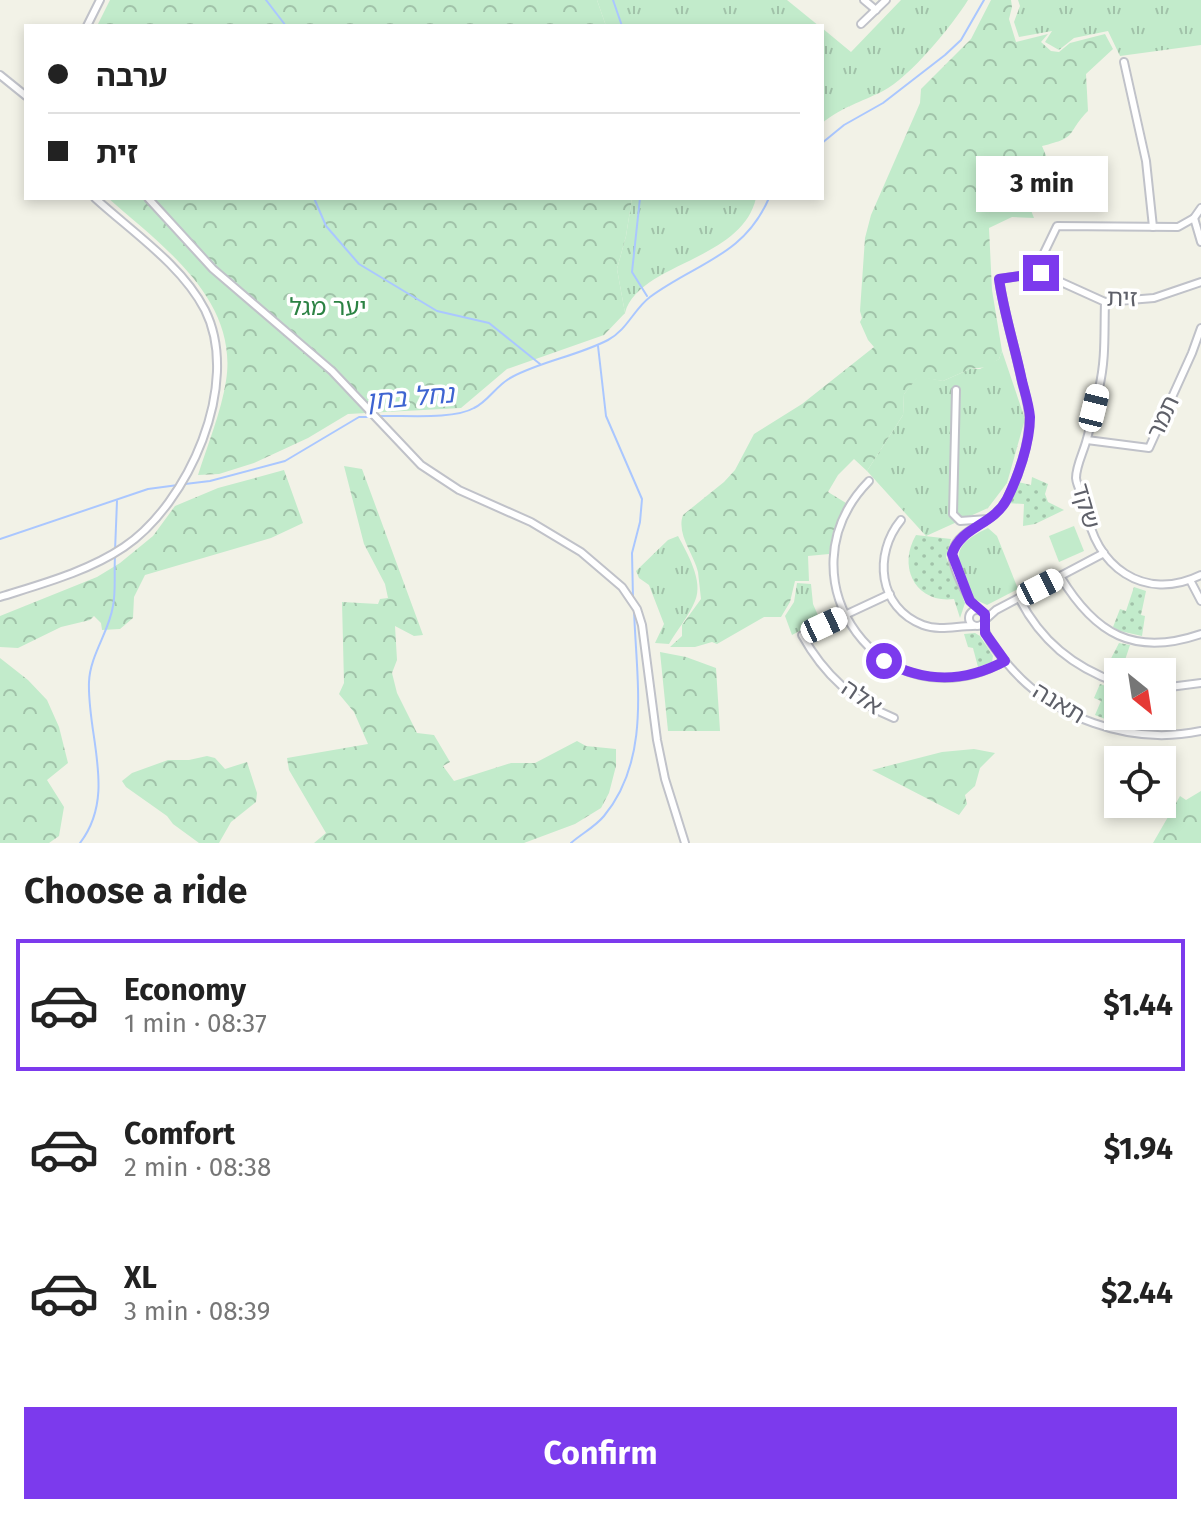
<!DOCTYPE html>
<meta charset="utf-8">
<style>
:root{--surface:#fff;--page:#f6f6f6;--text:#222;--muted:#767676;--line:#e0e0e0;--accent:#7c3aed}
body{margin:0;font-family:"Fira Sans","Noto Sans Hebrew",sans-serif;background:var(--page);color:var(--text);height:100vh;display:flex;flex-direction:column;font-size:30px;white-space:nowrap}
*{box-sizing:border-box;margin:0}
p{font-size:26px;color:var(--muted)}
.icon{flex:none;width:44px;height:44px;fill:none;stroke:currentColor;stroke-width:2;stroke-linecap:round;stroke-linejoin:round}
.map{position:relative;height:843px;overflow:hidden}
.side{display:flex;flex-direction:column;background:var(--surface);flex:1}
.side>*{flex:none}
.top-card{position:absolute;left:24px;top:24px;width:800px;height:176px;border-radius:0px;box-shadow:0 4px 12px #0003;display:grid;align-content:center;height:176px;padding:0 24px;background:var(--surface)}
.needle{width:52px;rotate:150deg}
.buttons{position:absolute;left:1104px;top:658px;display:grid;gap:16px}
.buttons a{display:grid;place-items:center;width:72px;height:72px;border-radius:0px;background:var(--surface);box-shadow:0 4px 12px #0003;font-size:40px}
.end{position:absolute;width:36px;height:36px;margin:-18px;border:10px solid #7c3aed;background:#fff;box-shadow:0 0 0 4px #fff}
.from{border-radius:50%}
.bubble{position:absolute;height:56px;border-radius:0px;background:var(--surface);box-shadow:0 4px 12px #0003;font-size:26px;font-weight:700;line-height:56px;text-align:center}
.car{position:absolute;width:24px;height:48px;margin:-24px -12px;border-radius:10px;box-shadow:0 0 6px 2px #0007;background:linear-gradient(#fff 24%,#345 0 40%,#fff 0 76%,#345 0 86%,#fff 0)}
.top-card b{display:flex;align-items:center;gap:28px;height:76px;font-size:30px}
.top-card b+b{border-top:2px solid var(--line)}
.top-card i{width:20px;height:20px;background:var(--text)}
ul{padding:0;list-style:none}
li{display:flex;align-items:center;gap:24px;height:132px;margin:0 16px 12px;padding:0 8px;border:4px solid transparent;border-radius:0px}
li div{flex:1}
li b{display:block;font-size:30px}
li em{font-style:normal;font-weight:700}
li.selected{border-color:var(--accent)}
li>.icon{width:72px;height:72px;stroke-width:1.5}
h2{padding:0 24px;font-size:36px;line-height:96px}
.button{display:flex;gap:16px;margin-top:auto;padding:16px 24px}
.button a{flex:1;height:92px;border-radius:0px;background:var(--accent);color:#fff;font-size:32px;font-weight:700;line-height:92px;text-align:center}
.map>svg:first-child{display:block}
</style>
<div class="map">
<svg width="1201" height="843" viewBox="0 0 1201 843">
<defs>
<pattern id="grass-tufts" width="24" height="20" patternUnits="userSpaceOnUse" patternTransform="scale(2)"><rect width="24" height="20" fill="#c2ebcb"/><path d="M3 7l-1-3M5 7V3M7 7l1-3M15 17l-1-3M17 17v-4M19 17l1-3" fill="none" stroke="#a1c2a9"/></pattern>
<pattern id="forest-crowns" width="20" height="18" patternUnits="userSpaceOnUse" patternTransform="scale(2)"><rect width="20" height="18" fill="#c2ebcb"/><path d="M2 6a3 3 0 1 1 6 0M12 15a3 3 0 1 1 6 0" fill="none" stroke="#a1c2a9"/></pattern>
<pattern id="park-dots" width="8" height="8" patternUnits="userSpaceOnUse" patternTransform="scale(2)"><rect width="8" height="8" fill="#c2ebcb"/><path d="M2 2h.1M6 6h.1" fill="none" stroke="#a1c2a9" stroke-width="1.8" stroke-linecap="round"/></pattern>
</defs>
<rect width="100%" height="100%" fill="#f2f2e7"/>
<g fill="url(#grass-tufts)">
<path d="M597,0h190l32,26h-213z"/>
<path d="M901,0h67c-16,26 -58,77 -85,91 -24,12 -39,15 -61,32v-95l29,24z"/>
<path d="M1018,0h183v45l-81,11 -12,-25 -34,7 -15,12 -14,-8 7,-11 -33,6 -5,-15 6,-16z"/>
<path d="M632,198h124c-14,63 -118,65 -131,115l-8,-44 9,-33z"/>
<path d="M1002,351l23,68 -18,64 -19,25 -62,28 -59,-65 36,-56 1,-21 14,-18 25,5 27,-12h10l19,-10z"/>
<path d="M988,528l9,8 21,53 -31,16 -13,-6c-15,-38 -30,-50 14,-71z"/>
<path d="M678,536c9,17 26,45 17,65 -6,15 -18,29 -26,43l-14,-1 9,-19 -15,-39 -10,-7 -3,-7 32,-31z"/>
<path d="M797,583l14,1 2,20 7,16 -28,15 -7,-19 9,-14z"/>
</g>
<g fill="url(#forest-crowns)">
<path d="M110,0h487l9,26h-509z"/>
<path d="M991,0h20l1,7 -3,12 7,23 32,-8 -7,8 10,9 8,1 11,-9 35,-9 8,15 -27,25 2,37c-23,23 -8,26 -46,35l5,12 -15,36 -5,6 7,18 -22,-1 -23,11 3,62 10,61 -3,8 -12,8 -17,2 -27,12 -25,-4 -14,17 -1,21 -36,56 -13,-12 -16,16 -10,17 18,11 -13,29 -4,22 -21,2 1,25h-14l-5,21 -9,15h-17l-47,27 -5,-2 -17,5h-25l12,-11v-11l19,-26c-1,-9 -2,-18 -3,-27 -4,-18 -22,-38 -15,-57l41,-33 11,-12 19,-36 48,-30 72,-57 -6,-7 -8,-18 2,-4 -2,-7 5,-73 6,-23 49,-112 1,-14 50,-50z"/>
<path d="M108,198h524l-6,38 -9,33 8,44 -21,22 -97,34 -46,39 -113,6 -40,24 -54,25 -35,11 -21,1c10,-31 23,-63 28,-94 13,-82 -65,-136 -118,-183z"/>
<path d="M344,466l18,3 61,166 -9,1 -19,-10 2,34 -5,13 5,20 20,40 17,2 16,27 -7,4 11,15 57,-18h24l42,-22 9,5 30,3v17l-7,27 -8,15 -26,16 -51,19h-210l12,-10 -37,-63 -2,-12 81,-14 -14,-32 -15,-18 5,-11 -2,-81 36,2 2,-5 8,-1 -3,-14 -21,-40z"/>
<path d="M284,470l19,53 -32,15 -126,37 -11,22 -1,21 -13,11 -18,1 -1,-7 -7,-7 -4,4 -29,7 -43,21 -18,-1v-31l97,-39 23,-14 33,-27 22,-30 43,-18z"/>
<path d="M660,652l26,5 30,11 4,63h-52z"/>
<path d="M0,658l28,22 19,20 12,27 9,36 -21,17 17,27 -5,29 -10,7h-49z"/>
<path d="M974,749l21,4 -15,15 -5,18 -10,9 2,9 -8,11 -87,-45 70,-18z"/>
<path d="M207,756l8,2 10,11 22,-7 10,31 -1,9 -25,20 -12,21h-20l-26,-19 -6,-8 -41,-29 -4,-6 10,-8 36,-13h21z"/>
<path d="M1201,791v52h-48l27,-47 6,4z"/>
</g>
<g fill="url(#park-dots)">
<path d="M1032,477l16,7 -3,10 3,8 16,8 -29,14 -12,2 1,-22 -17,-1 11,-21 13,3z"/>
<path d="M916,535l35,4 -5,18 19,46 -5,15 -6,-19c-38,5 -57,-32 -38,-64z"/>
<path d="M1134,587l12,4 -5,24 4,1 -3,20 -22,-5 -7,-4 7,-18 6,2z"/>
<path d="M975,633l5,3 13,20 -1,6 -14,5 -5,-19 -5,-1 -4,-13z"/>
<path d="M1119,643l11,2 -5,15 6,1 -4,11h-9v5l-14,-5z"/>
<path d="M1100,684l18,6 -2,15 -7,-1 -4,15 -10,-4 6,-14 -7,-3z"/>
</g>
<path fill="#c2ebcb" d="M1074,526l10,25 -25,11 -10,-26z"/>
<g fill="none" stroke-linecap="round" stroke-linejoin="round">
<g stroke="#aac7ff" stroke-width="2">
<path d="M266,0l20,26"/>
<path d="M613,0l9,26"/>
<path d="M822,143l22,-18 39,-22 62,-48 16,-15 23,-40"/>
<path d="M314,198l12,28 33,38 78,47 52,12 51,41"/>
<path d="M640,198l-8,74 15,24"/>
<path d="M598,346l8,70 36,83 -2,23 -8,31 1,45"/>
<path d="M378,416c26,-1 75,4 96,-8 15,-7 23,-24 38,-31 30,-16 65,-21 96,-37 19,-10 26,-31 42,-43 46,-34 94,-41 119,-99"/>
<path d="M185,484l25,-3 75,-20 74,-44h13"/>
<path d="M0,539l148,-50 30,-4"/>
<path d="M115,551l2,-50"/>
<path d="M80,843c37,-48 7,-107 9,-161 1,-27 20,-50 24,-76 3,-15 1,-33 2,-49"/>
<path d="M571,843c10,-9 24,-16 33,-27 48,-58 32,-138 30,-207"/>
</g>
<g stroke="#c0c2c9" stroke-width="10">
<g id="minor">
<path d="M864,0l12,10"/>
<path d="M861,24l25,-24"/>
<path d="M87,26l13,-26"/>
<path d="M1124,62l22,99 7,66"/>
<path d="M0,75l26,21"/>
<path d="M148,198l65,71 119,102 89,94 38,25 72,32 50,30 41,35 15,22 5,16 15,115 8,39 20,64"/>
<path d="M1194,218l7,-10"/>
<path d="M1041,273l2,-18 14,-29 121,1 16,-9 7,24"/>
<path d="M1105,302c-1,30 1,57 -6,86 -4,18 -8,37 -13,54 -3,11 -10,24 -10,36 1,10 8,19 10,29 8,59 58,96 115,68"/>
<path d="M956,390l-3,124 7,7 28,-2"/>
<path d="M1087,440l62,8 43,-95 9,-25"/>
<path d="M869,481c-94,96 15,248 136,180"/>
<path d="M901,520c-28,34 -23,88 22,105 16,6 33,1 50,1"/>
<path d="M1060,576c35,58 74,81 141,58"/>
<path d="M1190,580l11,21"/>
<path d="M890,594l-88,41c21,38 52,67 92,83"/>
<path d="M0,597c41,-13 87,-25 124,-50 64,-43 118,-163 81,-237 -23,-45 -74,-79 -110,-112"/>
<path d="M1019,598c22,43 54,69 99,85"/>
<circle cx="977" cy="618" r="8"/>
<path d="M979,610c-11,-8 -30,-48 -26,-60 7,-22 40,-26 53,-49 12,-23 24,-58 23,-83 0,-13 -4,-24 -7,-36 -7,-35 -18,-68 -23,-103l42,-6 64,29 49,-4 47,-16"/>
<path d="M986,619l10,-9 108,-57"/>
<path d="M984,624c1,14 13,27 21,37 46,57 125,85 196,70"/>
<path d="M1162,688l39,-5"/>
</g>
</g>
<use href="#minor" stroke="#fff" stroke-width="6"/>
</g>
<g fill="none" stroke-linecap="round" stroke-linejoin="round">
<path stroke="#7c3aed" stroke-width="10" d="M884,661c41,22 80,22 121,0l-20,-28v-19l-15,-13 -18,-47c9,-28 41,-28 55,-55 11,-22 23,-56 23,-82 -1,-12 -5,-24 -8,-36 -7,-34 -18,-67 -23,-102l42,-6"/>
</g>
<g text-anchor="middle" stroke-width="7" stroke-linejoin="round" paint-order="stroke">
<g font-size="24" fill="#5e6069" stroke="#fff">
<text transform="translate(1122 298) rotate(1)" y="8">זית</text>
<text transform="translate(1163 417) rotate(-65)" y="8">תמר</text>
<text transform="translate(1086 506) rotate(74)" y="8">שקד</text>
<text transform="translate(862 697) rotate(34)" y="8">אלה</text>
<text transform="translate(1059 703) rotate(31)" y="8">תאנה</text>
</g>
<g font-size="24" fill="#2b8243" stroke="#fff">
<text x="328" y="315">יער מגל</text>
</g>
<g font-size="26" font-style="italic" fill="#3e64d1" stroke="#fff">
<text transform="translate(410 397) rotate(-5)" y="9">נחל בחן</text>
</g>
</g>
</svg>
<div class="buttons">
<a><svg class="needle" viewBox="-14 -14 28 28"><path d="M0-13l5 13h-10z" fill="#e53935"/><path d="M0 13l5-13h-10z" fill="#767676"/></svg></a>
<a><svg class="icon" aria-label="locate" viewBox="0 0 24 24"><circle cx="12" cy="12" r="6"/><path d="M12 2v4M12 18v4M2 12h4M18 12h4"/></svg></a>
</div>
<i class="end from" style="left:884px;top:661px"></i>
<i class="end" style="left:1041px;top:273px"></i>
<div class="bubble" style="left:976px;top:156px;width:132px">3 min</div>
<i class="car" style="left:1094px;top:408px;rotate:14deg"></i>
<i class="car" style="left:1040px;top:587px;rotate:63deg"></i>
<i class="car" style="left:824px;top:625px;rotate:65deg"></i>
<div class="top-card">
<b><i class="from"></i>ערבה</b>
<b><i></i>זית</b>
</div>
</div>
<section class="side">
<h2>Choose a ride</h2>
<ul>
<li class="selected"><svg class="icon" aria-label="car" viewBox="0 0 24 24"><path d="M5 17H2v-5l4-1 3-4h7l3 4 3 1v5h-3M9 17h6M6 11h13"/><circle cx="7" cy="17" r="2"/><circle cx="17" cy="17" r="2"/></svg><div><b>Economy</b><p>1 min · 08:37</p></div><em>$1.44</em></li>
<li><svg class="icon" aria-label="car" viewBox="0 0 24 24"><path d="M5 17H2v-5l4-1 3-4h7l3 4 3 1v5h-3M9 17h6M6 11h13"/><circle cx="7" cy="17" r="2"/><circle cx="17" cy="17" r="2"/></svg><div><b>Comfort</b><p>2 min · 08:38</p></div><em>$1.94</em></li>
<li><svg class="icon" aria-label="car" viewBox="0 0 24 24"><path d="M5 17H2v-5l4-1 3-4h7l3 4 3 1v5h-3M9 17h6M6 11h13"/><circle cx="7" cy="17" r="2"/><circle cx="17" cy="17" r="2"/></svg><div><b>XL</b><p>3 min · 08:39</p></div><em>$2.44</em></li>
</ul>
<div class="button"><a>Confirm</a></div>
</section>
